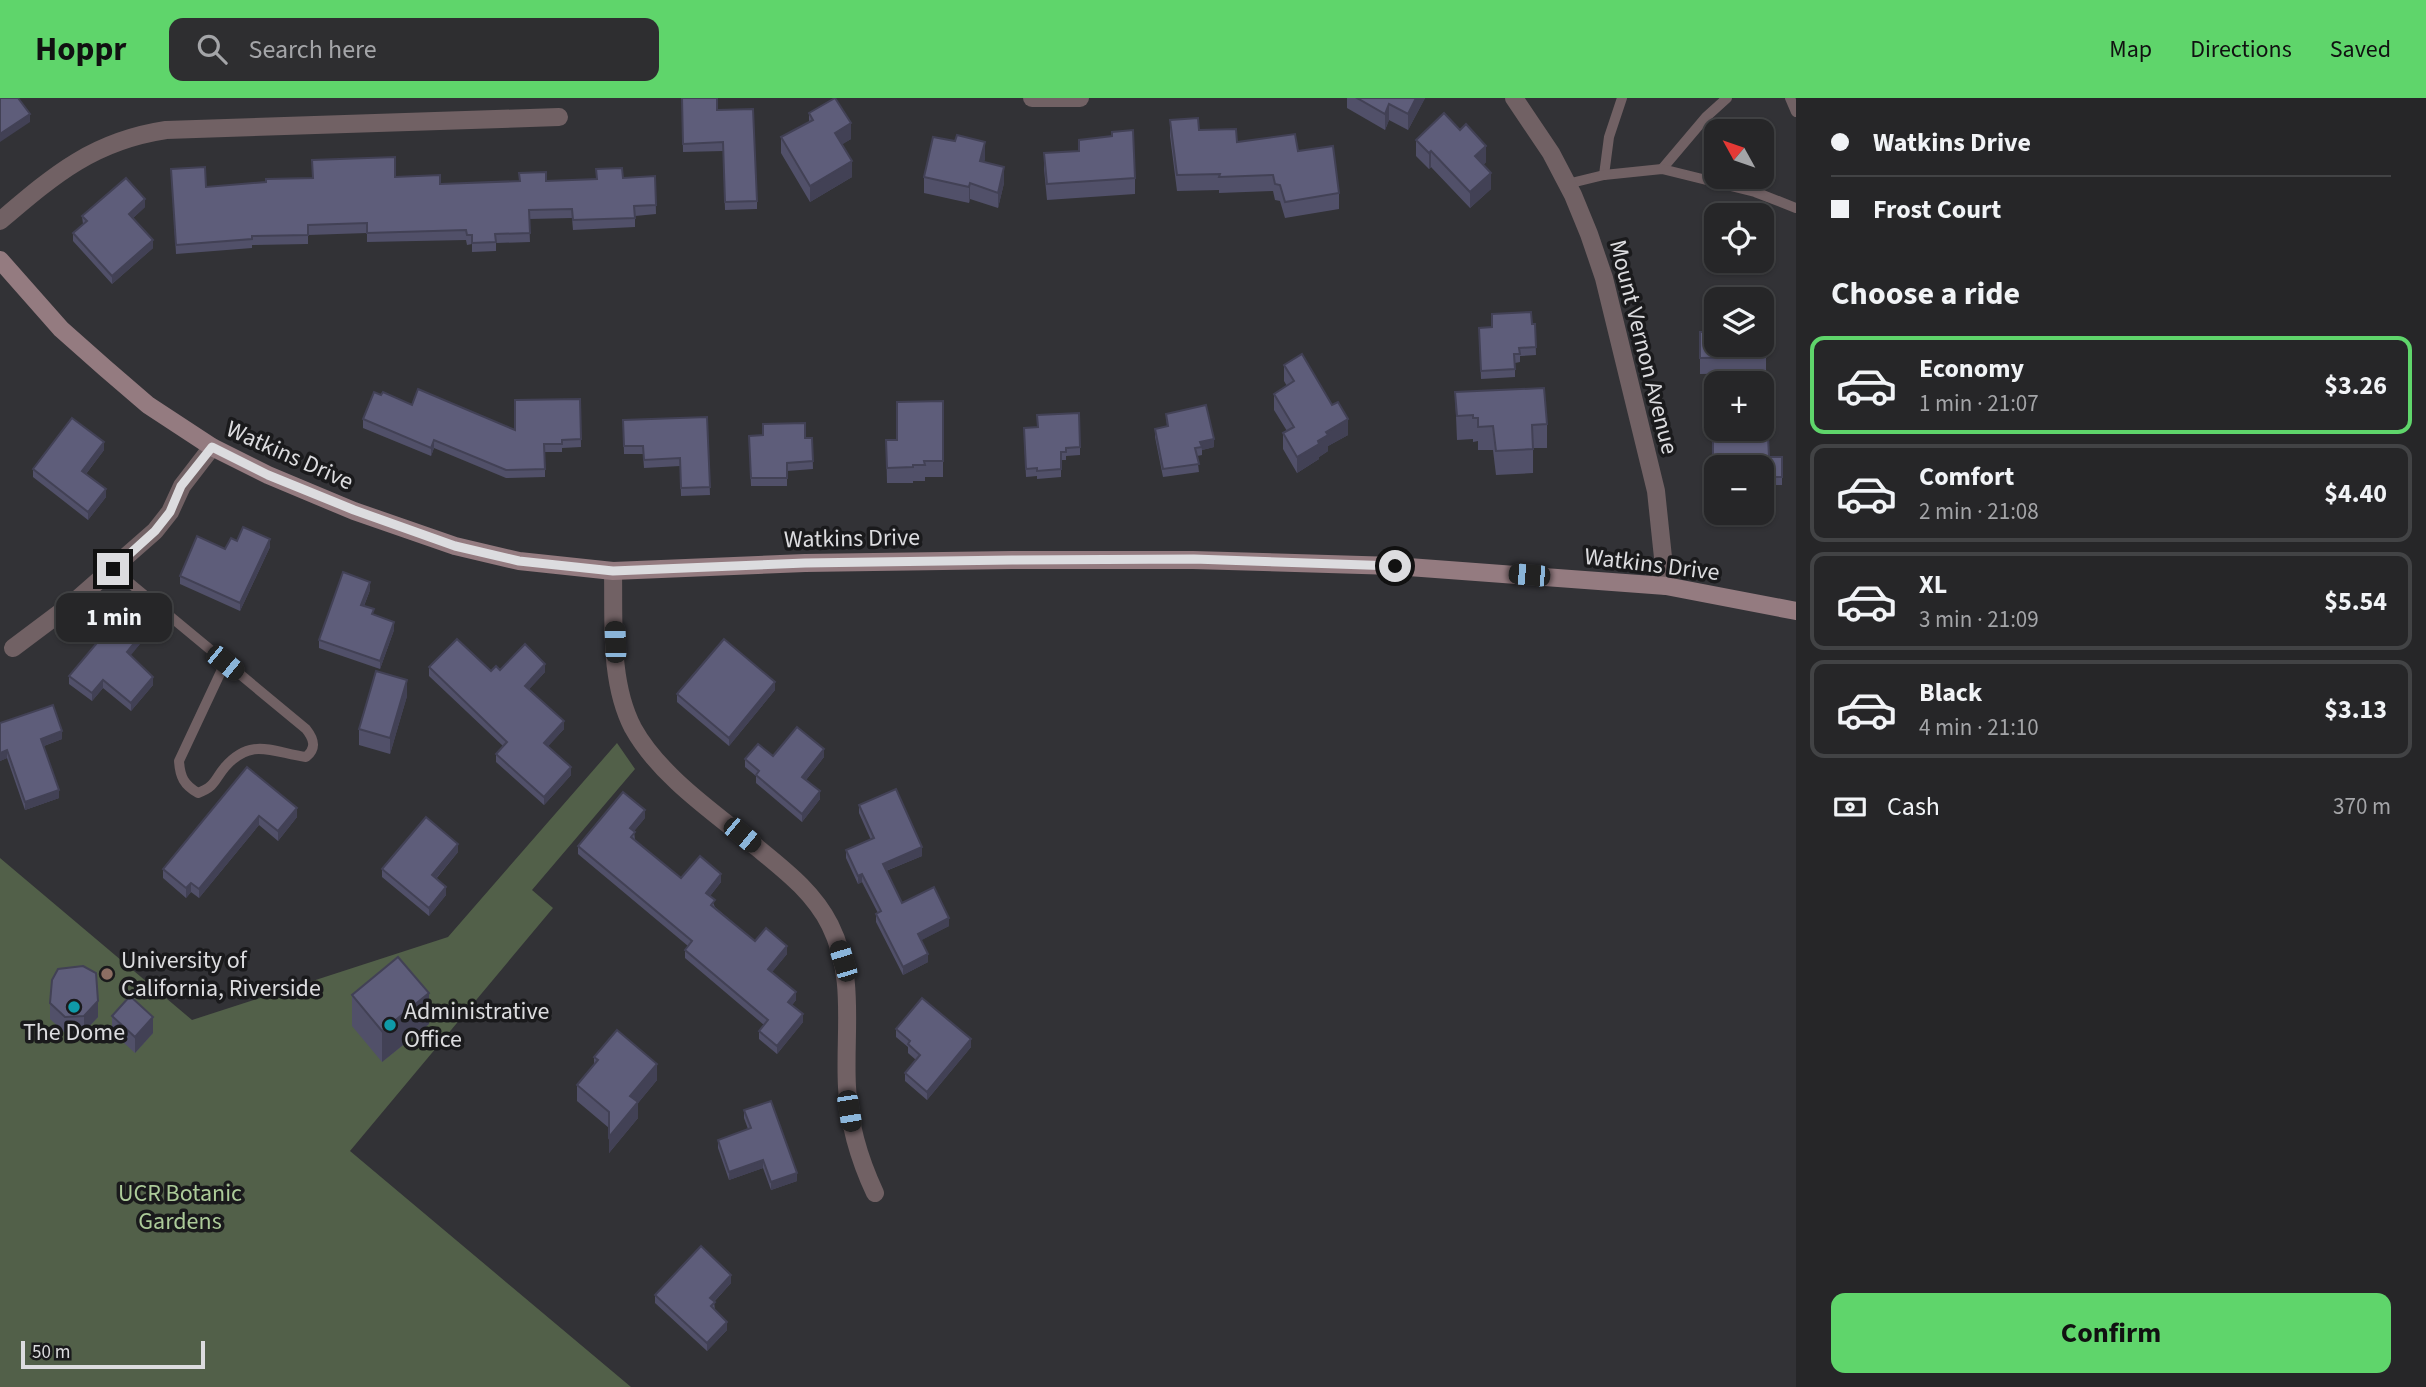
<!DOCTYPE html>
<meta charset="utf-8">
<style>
:root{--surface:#262628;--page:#2e2e30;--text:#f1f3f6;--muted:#a4a5a8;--line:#424345;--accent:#5fd56b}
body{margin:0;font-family:"Source Sans 3",sans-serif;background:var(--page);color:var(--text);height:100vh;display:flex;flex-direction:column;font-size:26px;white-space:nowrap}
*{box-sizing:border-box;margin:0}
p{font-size:23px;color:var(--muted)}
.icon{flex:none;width:38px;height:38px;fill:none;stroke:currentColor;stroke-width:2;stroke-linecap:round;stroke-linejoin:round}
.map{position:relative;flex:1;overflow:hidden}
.side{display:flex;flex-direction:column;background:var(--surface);width:630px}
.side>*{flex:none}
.hud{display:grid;align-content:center;height:154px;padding:0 35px;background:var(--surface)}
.needle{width:46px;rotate:310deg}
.buttons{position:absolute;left:1704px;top:21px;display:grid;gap:14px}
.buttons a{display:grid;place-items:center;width:70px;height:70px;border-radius:14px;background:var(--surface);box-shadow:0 2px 5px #0004,0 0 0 2px var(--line);font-size:35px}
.scale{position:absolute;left:21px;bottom:18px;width:184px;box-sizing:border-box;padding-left:7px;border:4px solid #dcdcdf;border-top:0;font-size:19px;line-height:24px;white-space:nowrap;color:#dcdcdf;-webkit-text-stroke:5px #1a1a1c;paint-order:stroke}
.end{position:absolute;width:32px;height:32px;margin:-16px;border:9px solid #dcdcdf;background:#111;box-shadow:0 0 0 4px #111}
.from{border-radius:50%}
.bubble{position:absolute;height:49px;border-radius:14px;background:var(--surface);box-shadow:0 2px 5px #0004,0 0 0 2px var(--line);font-size:23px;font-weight:700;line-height:49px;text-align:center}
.car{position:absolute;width:21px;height:42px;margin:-21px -10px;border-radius:9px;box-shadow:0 0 5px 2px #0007;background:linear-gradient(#222 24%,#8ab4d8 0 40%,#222 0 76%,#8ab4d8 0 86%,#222 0)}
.hud b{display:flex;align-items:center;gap:24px;height:66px;font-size:26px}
.hud b+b{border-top:2px solid var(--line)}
.hud i{width:18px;height:18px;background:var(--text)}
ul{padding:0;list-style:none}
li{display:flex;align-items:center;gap:21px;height:98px;margin:0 14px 10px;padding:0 21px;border:4px solid var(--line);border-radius:14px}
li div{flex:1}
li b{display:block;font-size:26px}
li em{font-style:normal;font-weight:700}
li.active{border-color:var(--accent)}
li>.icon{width:63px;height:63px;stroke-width:1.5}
h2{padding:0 35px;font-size:32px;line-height:84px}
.pay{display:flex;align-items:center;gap:18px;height:77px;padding:0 35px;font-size:26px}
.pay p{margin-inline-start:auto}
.action{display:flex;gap:14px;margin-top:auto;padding:14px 35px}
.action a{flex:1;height:80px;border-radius:14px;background:var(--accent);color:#111;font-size:28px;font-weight:700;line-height:80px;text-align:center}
header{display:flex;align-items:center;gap:42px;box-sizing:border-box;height:98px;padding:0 35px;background:var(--accent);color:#111}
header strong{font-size:33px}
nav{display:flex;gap:38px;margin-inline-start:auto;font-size:24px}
.search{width:490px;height:63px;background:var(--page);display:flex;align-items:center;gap:18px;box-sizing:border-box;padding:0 24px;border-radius:14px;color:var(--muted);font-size:26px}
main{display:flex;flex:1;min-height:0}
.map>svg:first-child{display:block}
</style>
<header>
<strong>Hoppr</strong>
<div class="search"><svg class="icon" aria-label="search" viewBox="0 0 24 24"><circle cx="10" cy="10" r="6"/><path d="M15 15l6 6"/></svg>Search here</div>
<nav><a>Map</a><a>Directions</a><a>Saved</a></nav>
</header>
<main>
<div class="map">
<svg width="1796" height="1289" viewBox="0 0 1796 1289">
<rect width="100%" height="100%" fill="#323236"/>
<path fill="#526049" d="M617,645l18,26 -103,121 21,18 -203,243 281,236h-631v-529l192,162 256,-83z"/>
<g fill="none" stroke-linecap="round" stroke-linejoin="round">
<g stroke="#716164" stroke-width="10">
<path d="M1790,0l6,14"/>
<path d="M1662,71l44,-52 21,-19"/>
<path d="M1604,77l5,-38 13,-39"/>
<path d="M1567,86l37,-9 58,-6 93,23 41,16"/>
<path d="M113,471l193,160c8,10 11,19 0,28 -34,-5 -55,-20 -81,10 -11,13 -9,19 -27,26 -14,-8 -18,-16 -19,-32l46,-98"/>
</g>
<g stroke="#716164" stroke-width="18">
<path d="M1032,0h48"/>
<path d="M1514,0l37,55 22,42 16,39 15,44 52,213 10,95"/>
<path d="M0,123c54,-46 93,-80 166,-91l393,-13"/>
<path d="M613,473c1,51 -4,111 20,157 26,47 80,84 121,117 29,24 59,46 76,80 26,52 14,107 17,162 2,39 12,72 28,106"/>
<path d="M13,550l60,-45 82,-72 15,-19 12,-26 30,-39"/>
</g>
<path stroke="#947b80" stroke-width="18" d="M0,162l61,69 44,39 43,37 64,42 56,28 86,36 101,35 64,15 94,10 192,-8 207,-3h181l202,6 271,20 130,25"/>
</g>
<g fill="#515069">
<path d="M682,0l35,12 40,91v8l-32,1 -2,-59 -40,1z"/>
<path d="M1347,0h78l-17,32 -19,-10 -4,10 -38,-22z"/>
<path d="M809,15l42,26 -9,5 10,33 -42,25 -29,-49v-16l28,-15z"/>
<path d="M1170,22l67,22 61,9 41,42v16l-54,9 -5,-17 -5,-1 -2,-9 -54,2v-3l-42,1 -7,-55z"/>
<path d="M1112,38l23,42v16l-88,6 -3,-31v-16l35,-2z"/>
<path d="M1416,42l70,22 -3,3 8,24 -21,19 -39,-41 -2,2 -13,-13z"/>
<path d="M985,60l-1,4 20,21 -6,25 -28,-9 -1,4 -45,-10v-16z"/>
<path d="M171,71l35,18 60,-5 129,-5 45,7 106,-3 109,-5 1,38 -21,2v11l-62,3 -1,-12 -43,1 1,23 -34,1v8l-24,1v-8l-5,1 -1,-5 -99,2v-9l-59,2v9l-56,1v3l-76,6z"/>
<path d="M145,109l-12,11 20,30 -41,36 -39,-43v-8l10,-9 -1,-8z"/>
<path d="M1766,214v61l-66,1v-42l17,13z"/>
<path d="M1535,226l1,31 -16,1v6l-5,1v14l-34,2 -2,-51z"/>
<path d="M1284,267l64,70 -20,11v5l-9,6v2l-22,14 -14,-24v-16l4,-2 -13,-21v-16l13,-8 -3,-5z"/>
<path d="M1455,294l92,32v24h-14v25l-37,2 -3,-25h-15v-9l-5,1v-3l-16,1z"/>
<path d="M580,301l1,48 -19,1v4h-17v25l-39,1 -72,-30 -3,8 -68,-28v-9l49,-14 103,25z"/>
<path d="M943,303v76h-18v4h-12v2h-26l-1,-43h11z"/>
<path d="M1166,316l48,33 -12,3v5l-5,1 2,16 -36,5 -8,-40v-8l12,-2z"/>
<path d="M707,319l3,78 -29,1 -1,-30 -36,2 -1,-14h-19l-1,-34z"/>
<path d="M1713,336l42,2 14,21h13v28h-20v-18l-49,-1z"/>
<path d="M749,338l63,2 1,31 -26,2v15h-36z"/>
<path d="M1024,338l56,11v8l-14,1v4h-5v17l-24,2v-3l-11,1z"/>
<path d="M104,352l-18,24 20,23 -18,23 -55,-43v-8z"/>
<path d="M237,443l33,6 -30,64 -60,-27v-8l45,-27z"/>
<path d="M370,492l-6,16 10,9 20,15 -14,39 -61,-21v-8z"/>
<path d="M140,546l-10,11 23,30 -22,26 -28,-23 -11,13 -23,-17v-8z"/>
<path d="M429,569l62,4 9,-1 45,2 -16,17 35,40 -16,17 23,29 -27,30 -48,-43v-8l7,-8 -74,-70z"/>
<path d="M775,592l-46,56 -52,-44v-8z"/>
<path d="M407,598l-17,58 -31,-9v-16z"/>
<path d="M0,625l62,16 -18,7 15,52 -34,12 -18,-52 -7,3z"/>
<path d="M773,658l51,1 -18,23 14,19 -18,23 -46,-39v-7l-11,-9v-8z"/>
<path d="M247,669l50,50 -19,24 -19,-16 -60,73 -8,-6 -5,6 -23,-20v-9z"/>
<path d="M859,707l63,51 -36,15 16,32 47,23 -28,14 7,22 -25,13 -27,-53v-8l2,-1 -16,-31 -4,2 -12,-26v-8l25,-10 -12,-27z"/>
<path d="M645,720l-11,13 1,9 46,38 40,4 -11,14 5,11 40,34 32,13 -15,18 24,28 -4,5 11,17 -26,32 -18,-15v-8l5,-6 -79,-67v-8l3,-4 -110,-92v-8z"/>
<path d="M458,754l-22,27 10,16 -17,21 -47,-39v-8z"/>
<path d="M352,897l77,29 -47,38 -30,-36z"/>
<path d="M50,905l48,14 -14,15 -19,1 -15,-14z"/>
<path d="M112,918l41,17 -18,20 -23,-21z"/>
<path d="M896,931l75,18 -44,53 -22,-19v-8l11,-13 -8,-7v-6l-12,-10z"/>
<path d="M594,959l63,23 -19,23v15l-29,35v-25l-32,-27v-16l17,-20z"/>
<path d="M744,1012l53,71 -26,9 -8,-22 -34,12 -11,-32v-8l30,-11 -4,-11z"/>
<path d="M731,1185l-17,19 1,8 12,20 -20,21 -52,-48v-8z"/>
</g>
<g fill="#424155">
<path d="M1416,0h9l-17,32v-16z"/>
<path d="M1389,6v16l-4,10v-16z"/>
<path d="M30,16v8l-30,20v-8z"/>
<path d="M851,25v16l-16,10v-16z"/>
<path d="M985,44v16l-5,19v-16z"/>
<path d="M1486,48v16l-11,10v-16z"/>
<path d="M1431,53v16l-2,2v-16z"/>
<path d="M852,63v16l-42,25v-16z"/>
<path d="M1004,69v16l-6,25v-15z"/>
<path d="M1491,75v16l-21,19v-16z"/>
<path d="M970,85v16l-1,4v-16z"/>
<path d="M145,101v8l-16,15v-8z"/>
<path d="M153,142v8l-41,36v-8z"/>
<path d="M1348,321v16l-20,11v5l-9,6v2l-22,14v-16l29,-25z"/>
<path d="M1214,341v8l-12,3 -2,-8z"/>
<path d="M434,342v8l-3,8v-8z"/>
<path d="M104,344v8l-22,29v-8z"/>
<path d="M106,391v8l-18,23v-8z"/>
<path d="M270,441v8l-30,64v-8z"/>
<path d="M370,484v8l-9,23v-8z"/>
<path d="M394,524v8l-14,39v-8z"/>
<path d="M140,538v8l-13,16v-8z"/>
<path d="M545,566v8l-20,22v-8z"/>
<path d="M153,579v8l-22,26v-8z"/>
<path d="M103,582v8l-11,13v-8z"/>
<path d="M407,582v16l-17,58v-16z"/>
<path d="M775,584v8l-46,56v-8z"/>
<path d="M564,623v8l-20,22v-8z"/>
<path d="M62,633v8l-21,8v-8z"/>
<path d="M824,651v8l-22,28v-8z"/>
<path d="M7,652v8l-7,3v-8z"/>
<path d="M571,669v8l-27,30v-8z"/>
<path d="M59,692v8l-34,12v-8z"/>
<path d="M820,693v8l-18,23v-8z"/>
<path d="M297,710v9l-19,24v-10z"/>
<path d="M645,712v8l-15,18v-8z"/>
<path d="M259,718v9l-60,73v-9z"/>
<path d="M458,746v8l-26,31v-8z"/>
<path d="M922,749v9l-39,16v-8z"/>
<path d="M721,776v8l-15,19v-8z"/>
<path d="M862,776v8l-4,2v-8z"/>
<path d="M191,785v9l-5,6v-10z"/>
<path d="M446,789v8l-17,21v-8z"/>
<path d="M949,820v8l-31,16v-8z"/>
<path d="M787,848v8l-19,23v-8z"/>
<path d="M928,856v8l-25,13v-8z"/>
<path d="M796,894v8l-8,10v-8z"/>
<path d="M429,895v31l-47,38v-31z"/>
<path d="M98,903v16l-14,15v-16z"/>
<path d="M803,916v8l-26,32v-8z"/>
<path d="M153,919v16l-18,20v-16z"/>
<path d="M971,941v8l-44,53v-8z"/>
<path d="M657,966v16l-19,23v15l-29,35v-16l21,-41z"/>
<path d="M763,1062v8l-34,12v-8z"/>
<path d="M797,1075v8l-26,9v-8z"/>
<path d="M731,1177v8l-21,23v-8z"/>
<path d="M727,1224v8l-20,21v-8z"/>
</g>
<g fill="#5e5d7a" stroke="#424155" stroke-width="2">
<path d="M0,0h18l12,16 -30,20z"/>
<path d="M682,0h35v12l36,-1 4,92 -32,1 -2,-60 -40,2z"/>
<path d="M835,0l16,25 -16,10 17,28 -42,25 -29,-49 32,-17 -4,-7z"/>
<path d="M1357,0h59l-8,16 -19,-10 -4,10z"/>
<path d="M1444,15l16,17 6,-6 20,22 -11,10 16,17 -21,19 -39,-41 -2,2 -13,-13z"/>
<path d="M1198,20l1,12 37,-1 1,13 58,-8 3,17 35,-5 6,47 -54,9 -5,-17 -5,-1 -2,-9 -54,2 1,-3 -43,1 -7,-55z"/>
<path d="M1133,32l2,48 -88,6 -3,-31 35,-2v-11l33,-4v-4z"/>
<path d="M957,37l28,7 -5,19 24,6 -6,26 -28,-10 -1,4 -45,-10 9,-40 22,4z"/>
<path d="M395,59v20l45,-2v9l80,-3 -1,-8 27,-1v9l51,-2 -1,-10 26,-1 1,10 32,-2 1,29 -22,1 1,12 -62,2 -1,-11 -43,1 1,23 -35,1 1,8 -24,1v-8h-5l-1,-5 -99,3v-10l-59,2v10l-56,1v3l-76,6 -5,-76 34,-2 1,20 60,-5v-3l47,-1 -1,-18z"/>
<path d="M126,80l19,21 -16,15 24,26 -41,36 -39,-43 14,-12 -5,-5z"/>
<path d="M1706,208h11v39h45v-33h4v45l-66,1v-26h6z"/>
<path d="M1531,214l1,12h3l1,23 -17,1 1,6h-6l1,15 -34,2 -2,-43 13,-1v-13z"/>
<path d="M1302,256l30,51 6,-3 10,17 -22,13 2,3 -10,6 1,3 -22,13 -14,-24 11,-6 -20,-33 20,-13 -10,-16z"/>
<path d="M1544,290l3,36 -15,1 1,24 -37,2 -3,-25 -15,1v-9h-5v-3l-16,1 -2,-24z"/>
<path d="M418,291l97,41v-30l65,-1 1,40 -19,1v4h-18l1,25 -39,1 -72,-30 -3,8 -68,-29 11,-27 7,3 2,-3 29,13z"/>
<path d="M943,303v60h-19l1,4h-12v2l-26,1 -1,-28h11v-38z"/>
<path d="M1206,307l8,34 -14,3 2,5 -7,1 4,16 -36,5 -8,-40 13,-3 -2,-12z"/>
<path d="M1079,315l1,34 -14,1v4h-5v17l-24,2v-3l-11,1 -2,-41 14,-1 -1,-12z"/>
<path d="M707,319l3,70 -29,1 -1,-30 -36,2 -1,-14h-19l-1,-26z"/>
<path d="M72,320l32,24 -22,29 24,18 -18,23 -55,-43z"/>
<path d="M1715,324h2v7h38v7h13l1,21h13v20h-20v-10h-32v-9h-17v-24h2z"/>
<path d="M805,325v15h7l1,23 -26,2v15h-36l-2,-42 14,-1v-11z"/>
<path d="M243,429l27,12 -30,64 -60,-27 17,-40 28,13 6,-11 6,3z"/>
<path d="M343,474l27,10 -9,23 13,4 -2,5 22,8 -14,39 -61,-21z"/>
<path d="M118,520l22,18 -13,16 26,25 -22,26 -28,-23 -11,13 -23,-17z"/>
<path d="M457,541l34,32 5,-5 4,4 25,-26 20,20 -20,22 39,35 -20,22 27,24 -27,30 -48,-43 11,-12 -78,-75z"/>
<path d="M724,541l51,43 -46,56 -52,-44z"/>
<path d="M376,573l31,9 -17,58 -31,-9z"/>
<path d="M53,607l9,26 -21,8 18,51 -34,12 -18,-52 -7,3v-30z"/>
<path d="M797,629l27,22 -22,28 18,14 -18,23 -46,-39 3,-4 -14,-12 13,-15 15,12z"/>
<path d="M247,669l50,41 -19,23 -19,-15 -60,73 -8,-6 -5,5 -23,-19z"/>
<path d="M896,691l26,58 -39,17 19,39 32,-16 15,31 -31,16 10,20 -25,13 -27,-53 5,-3 -19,-37 -4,2 -12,-26 28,-12 -15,-33z"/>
<path d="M623,694l22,18 -15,18 5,4 -4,5 50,41 19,-22 21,18 -15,19 9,7 -4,5 44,36 11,-13 21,18 -19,23 28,23 -8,10 15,12 -26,32 -18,-15 9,-11 -83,-70 7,-9 -114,-95z"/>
<path d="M426,719l32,27 -26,31 14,12 -17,21 -47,-39z"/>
<path d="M398,859l31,36 -47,38 -30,-36z"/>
<path d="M83,868l13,7 2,28 -14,15 -19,1 -15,-14 2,-23 6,-11z"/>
<path d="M130,898l23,21 -18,20 -23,-21z"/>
<path d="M922,900l49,41 -44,53 -22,-19 15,-18 -12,-11 2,-3 -14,-12z"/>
<path d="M617,932l40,34 -27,32 8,6 -29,35v-25l-32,-27 21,-25 -4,-3z"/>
<path d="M771,1003l26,72 -26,9 -8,-22 -34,12 -11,-32 33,-12 -7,-18z"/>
<path d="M701,1148l30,29 -21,23 5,4 -4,4 16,16 -20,21 -52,-48z"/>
</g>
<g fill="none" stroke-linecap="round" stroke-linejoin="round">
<path stroke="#dcdcdf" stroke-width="9" d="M113,471l42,-38 15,-19 11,-26 31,-39 56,28 86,35 101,36 64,15 94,10 192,-8 207,-3 182,-1 201,7"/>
</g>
<circle fill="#8d6e63" stroke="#1a1a1c" stroke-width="2.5" cx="107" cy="876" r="7"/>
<g fill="#0f9aa8" stroke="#1a1a1c" stroke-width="2.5">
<circle cx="74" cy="909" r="7"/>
<circle cx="390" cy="927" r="7"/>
</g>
<g text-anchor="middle" stroke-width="7" stroke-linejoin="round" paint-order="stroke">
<g font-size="24" fill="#dcdcdf" stroke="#1a1a1c">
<text transform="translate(1644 249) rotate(76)" y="8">Mount Vernon Avenue</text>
<text transform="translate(290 357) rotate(24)" y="8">Watkins Drive</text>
<text transform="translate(852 440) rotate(-1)" y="8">Watkins Drive</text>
<text transform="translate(1652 466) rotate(7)" y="8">Watkins Drive</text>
</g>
<g font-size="24" fill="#dcdcdf" stroke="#1a1a1c" text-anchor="start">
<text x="121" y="870">University of<tspan x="121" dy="28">California, Riverside</tspan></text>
<text x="404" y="921">Administrative<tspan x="404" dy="28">Office</tspan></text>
<text x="74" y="942" text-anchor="middle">The Dome</text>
</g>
<g font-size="24" fill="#accb99" stroke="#1a1a1c">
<text x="180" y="1103">UCR Botanic<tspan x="180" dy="28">Gardens</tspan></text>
</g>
</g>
</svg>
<div class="buttons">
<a><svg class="needle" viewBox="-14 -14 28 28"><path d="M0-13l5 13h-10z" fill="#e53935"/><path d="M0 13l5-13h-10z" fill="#a4a5a8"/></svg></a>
<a><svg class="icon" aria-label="locate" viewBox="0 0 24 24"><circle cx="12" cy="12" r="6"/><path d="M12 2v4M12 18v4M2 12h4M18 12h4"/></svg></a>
<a><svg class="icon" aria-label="layers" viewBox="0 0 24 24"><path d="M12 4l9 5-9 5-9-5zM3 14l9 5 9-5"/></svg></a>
<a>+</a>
<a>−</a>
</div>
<div class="scale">50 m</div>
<i class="end from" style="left:1395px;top:468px"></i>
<i class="end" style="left:113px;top:471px"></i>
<div class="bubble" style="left:56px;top:495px;width:116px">1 min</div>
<i class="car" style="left:1529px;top:477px;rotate:275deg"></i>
<i class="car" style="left:615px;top:544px;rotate:358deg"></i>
<i class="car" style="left:225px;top:565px;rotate:129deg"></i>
<i class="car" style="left:742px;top:737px;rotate:130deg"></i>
<i class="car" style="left:843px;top:863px;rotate:343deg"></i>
<i class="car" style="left:849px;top:1013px;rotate:171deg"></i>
</div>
<section class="side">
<div class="hud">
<b><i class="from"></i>Watkins Drive</b>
<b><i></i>Frost Court</b>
</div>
<h2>Choose a ride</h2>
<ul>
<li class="active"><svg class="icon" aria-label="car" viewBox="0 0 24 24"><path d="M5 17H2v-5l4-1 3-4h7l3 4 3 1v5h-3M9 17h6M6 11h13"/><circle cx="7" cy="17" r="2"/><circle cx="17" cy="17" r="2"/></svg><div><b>Economy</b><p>1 min · 21:07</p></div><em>$3.26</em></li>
<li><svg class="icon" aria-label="car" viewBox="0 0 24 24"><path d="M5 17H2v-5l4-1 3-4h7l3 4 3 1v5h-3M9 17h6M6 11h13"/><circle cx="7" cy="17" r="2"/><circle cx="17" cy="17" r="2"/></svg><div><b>Comfort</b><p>2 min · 21:08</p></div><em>$4.40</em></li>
<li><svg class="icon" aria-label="car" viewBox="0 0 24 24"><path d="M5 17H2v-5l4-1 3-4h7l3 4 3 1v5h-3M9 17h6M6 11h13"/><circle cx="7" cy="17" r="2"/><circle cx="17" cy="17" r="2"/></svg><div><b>XL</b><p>3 min · 21:09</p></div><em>$5.54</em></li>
<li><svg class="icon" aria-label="car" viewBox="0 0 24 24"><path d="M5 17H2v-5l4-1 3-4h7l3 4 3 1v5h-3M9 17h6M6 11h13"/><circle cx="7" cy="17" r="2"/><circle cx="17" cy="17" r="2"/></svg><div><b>Black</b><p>4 min · 21:10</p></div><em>$3.13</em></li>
</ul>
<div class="pay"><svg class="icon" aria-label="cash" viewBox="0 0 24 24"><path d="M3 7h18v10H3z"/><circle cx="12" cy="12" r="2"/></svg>Cash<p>370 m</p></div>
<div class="action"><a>Confirm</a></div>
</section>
</main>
